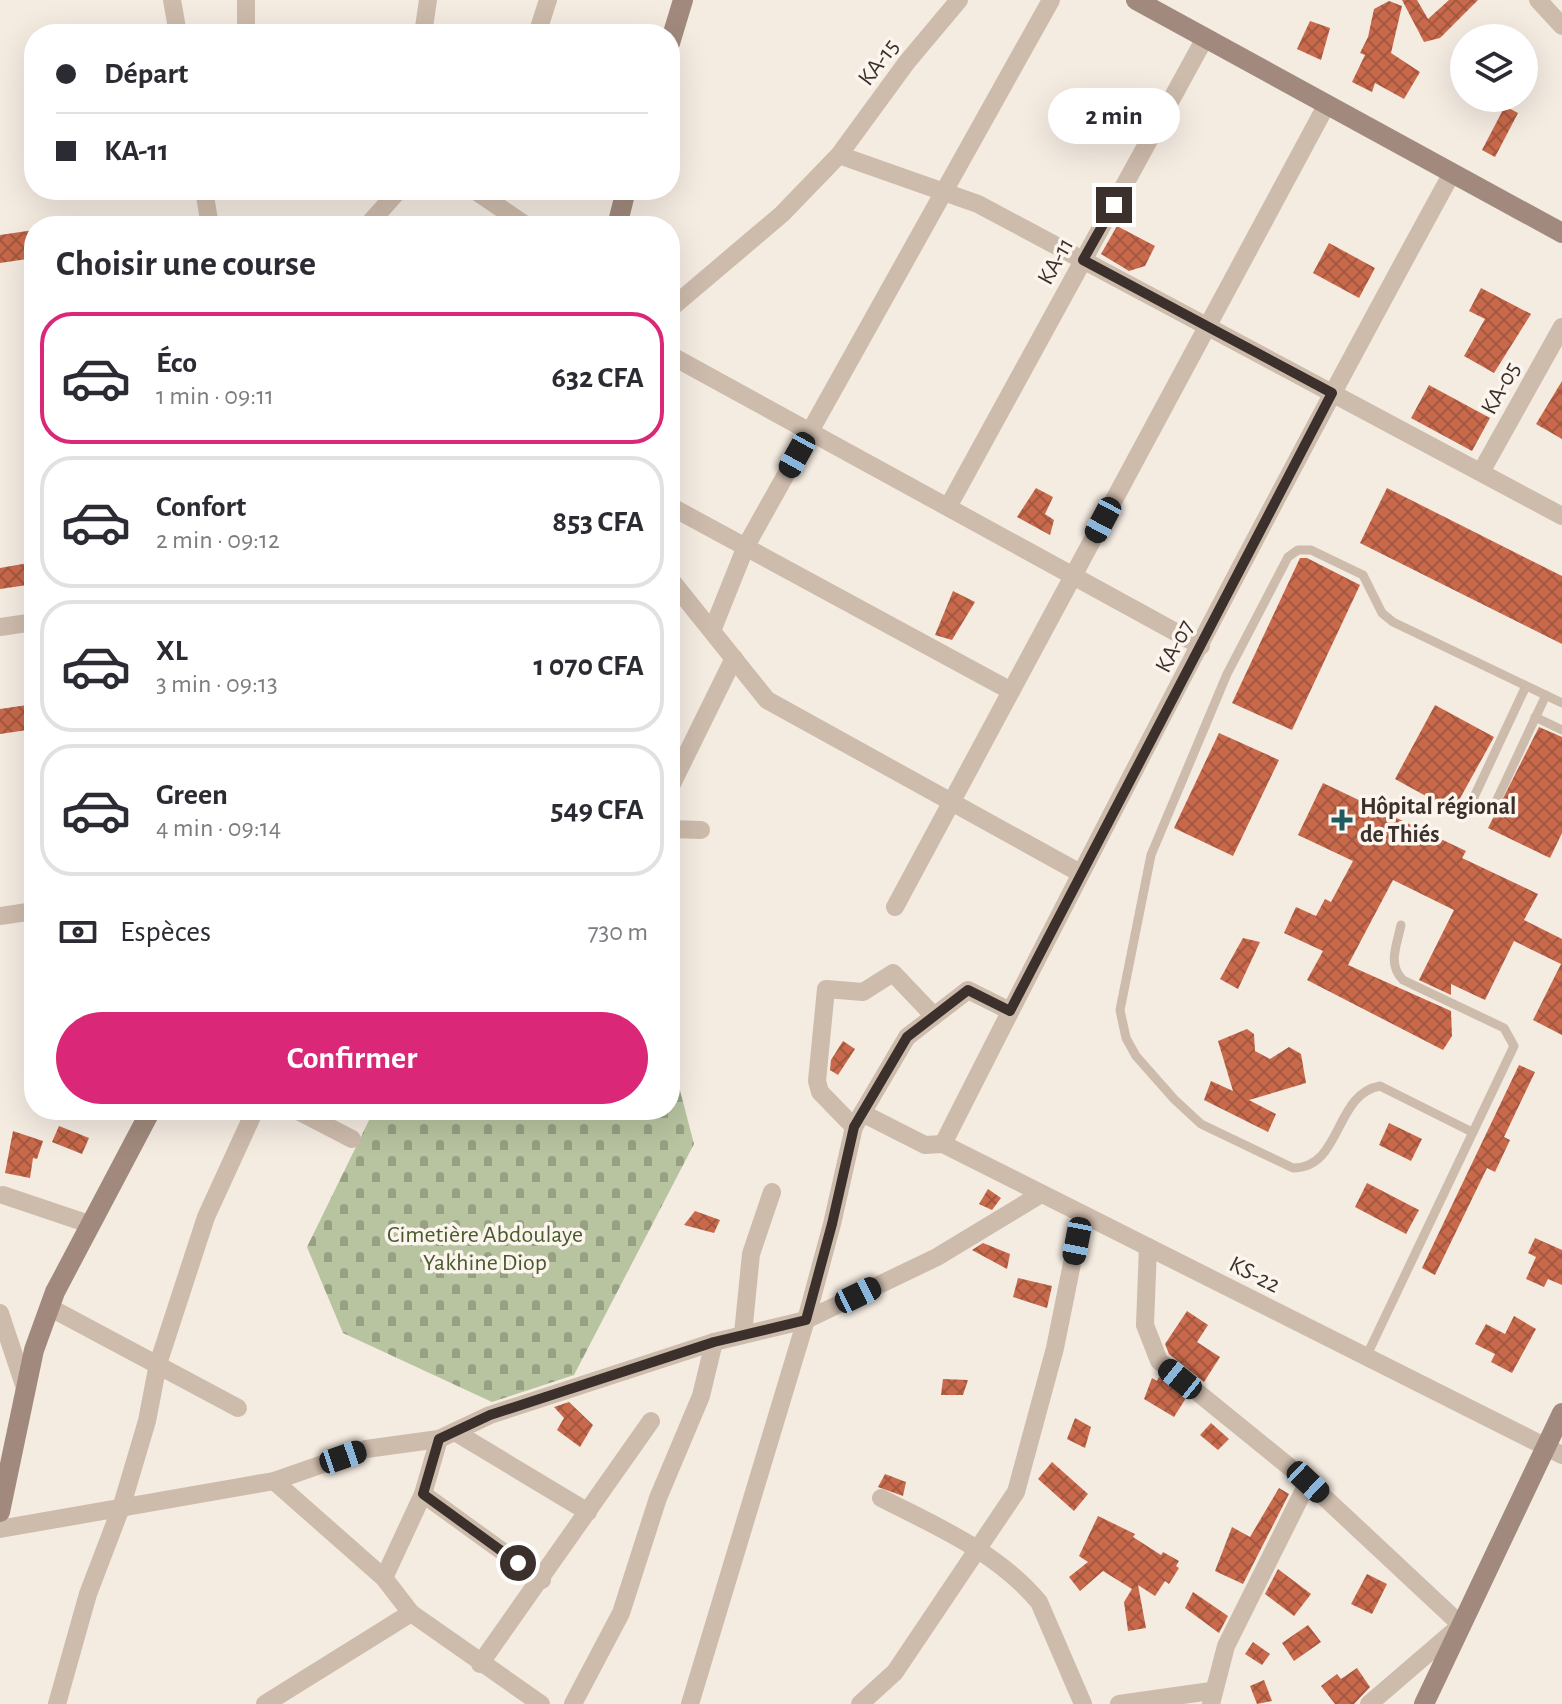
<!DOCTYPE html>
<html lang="fr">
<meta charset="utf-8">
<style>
:root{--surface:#fff;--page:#f2f2f3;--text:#2b2b33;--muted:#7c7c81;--line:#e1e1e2;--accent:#db2777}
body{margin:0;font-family:"Alegreya Sans",sans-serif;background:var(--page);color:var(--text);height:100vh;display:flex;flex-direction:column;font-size:30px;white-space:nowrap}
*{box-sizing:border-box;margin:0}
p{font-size:26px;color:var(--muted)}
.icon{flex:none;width:44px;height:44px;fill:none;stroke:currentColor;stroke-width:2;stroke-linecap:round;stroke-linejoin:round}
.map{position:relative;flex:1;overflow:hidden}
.side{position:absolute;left:24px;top:216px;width:656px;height:904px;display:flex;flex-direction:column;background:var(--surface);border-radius:32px;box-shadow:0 8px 32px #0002}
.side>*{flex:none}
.hud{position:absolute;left:24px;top:24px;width:656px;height:176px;border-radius:32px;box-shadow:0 8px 32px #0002;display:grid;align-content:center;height:176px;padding:0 32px;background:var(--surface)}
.controls{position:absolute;left:1450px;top:24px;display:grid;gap:16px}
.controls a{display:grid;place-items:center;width:88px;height:88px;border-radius:50%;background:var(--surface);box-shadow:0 8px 32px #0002;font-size:40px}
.end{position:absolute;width:36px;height:36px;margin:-18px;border:10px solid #3b302b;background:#fff;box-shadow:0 0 0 4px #fff}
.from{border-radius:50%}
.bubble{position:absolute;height:56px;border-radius:28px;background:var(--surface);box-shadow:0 8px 32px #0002;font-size:26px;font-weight:600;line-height:56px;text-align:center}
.car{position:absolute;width:24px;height:48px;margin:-24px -12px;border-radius:10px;box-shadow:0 0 6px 2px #0007;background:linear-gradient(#222 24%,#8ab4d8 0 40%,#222 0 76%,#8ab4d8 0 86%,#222 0)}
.hud b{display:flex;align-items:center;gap:28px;height:76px;font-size:30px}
.hud b+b{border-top:2px solid var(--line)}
.hud i{width:20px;height:20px;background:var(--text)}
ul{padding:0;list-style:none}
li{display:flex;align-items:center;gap:24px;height:132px;margin:0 16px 12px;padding:0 16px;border:4px solid var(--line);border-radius:32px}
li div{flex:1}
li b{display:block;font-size:30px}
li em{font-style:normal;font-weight:600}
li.on{border-color:var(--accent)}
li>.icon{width:72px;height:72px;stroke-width:1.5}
h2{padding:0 32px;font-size:36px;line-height:96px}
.pay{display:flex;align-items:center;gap:20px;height:88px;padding:0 32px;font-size:30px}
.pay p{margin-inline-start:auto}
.action{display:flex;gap:16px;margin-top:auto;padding:16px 32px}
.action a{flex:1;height:92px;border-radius:48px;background:var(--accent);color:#fff;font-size:32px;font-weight:600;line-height:92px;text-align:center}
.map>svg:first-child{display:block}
</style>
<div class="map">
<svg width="1562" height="1704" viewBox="0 0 1562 1704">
<defs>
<pattern id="cemetery-stones" width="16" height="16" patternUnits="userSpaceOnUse" patternTransform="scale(2)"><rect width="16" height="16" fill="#b8c4a0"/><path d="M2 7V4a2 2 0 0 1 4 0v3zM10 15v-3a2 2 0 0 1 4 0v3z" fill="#97a083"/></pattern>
<pattern id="building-cross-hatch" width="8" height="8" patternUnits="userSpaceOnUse" patternTransform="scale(2)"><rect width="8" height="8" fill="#c8694b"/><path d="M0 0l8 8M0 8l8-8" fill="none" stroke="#a4573f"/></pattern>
</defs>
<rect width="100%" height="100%" fill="#f4ebe1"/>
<path fill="url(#cemetery-stones)" d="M670,1052l24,92 -120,231 -82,27 -149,-69 -36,-86 67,-137h296z"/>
<g fill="url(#building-cross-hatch)">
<path d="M1402,0h15l11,19 21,-19h29l-38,38 -16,4z"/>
<path d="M1389,1l13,5 -11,47 29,19 -16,27 -29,-16 -3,9 -20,-10 13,-27 -5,-2 8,-16 6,-28z"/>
<path d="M1310,21l20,7 -9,32 -24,-11z"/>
<path d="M1505,106l13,7 -23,44 -13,-7z"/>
<path d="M1117,226l38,20 -10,20 -16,5 -28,-17z"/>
<path d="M34,230v28l-34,5v-28z"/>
<path d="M1329,243l46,25 -16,30 -46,-25z"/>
<path d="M1481,288l50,26 -37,59 -30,-17 21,-37 -16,-8z"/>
<path d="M1562,381v58l-26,-15z"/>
<path d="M1429,385l61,33 -18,33 -61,-33z"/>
<path d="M1036,488l17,9 -8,17 9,6 -4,15 -33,-18z"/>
<path d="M1387,488l175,88v68l-202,-101z"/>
<path d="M1300,558h7l53,27 -68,145 -60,-27z"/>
<path d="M34,562v22l-34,5v-21z"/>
<path d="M953,591l22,11 -23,38 -17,-5z"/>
<path d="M34,704v25l-34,5v-25z"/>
<path d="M1435,705l59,32 -41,74 -58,-32z"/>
<path d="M1539,727l23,10v96l-12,25 -62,-30z"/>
<path d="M1219,733l60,27 -46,96 -59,-28z"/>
<path d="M1323,783l143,68 -4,7 76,36 -14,26 38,19v96l-29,-15 28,-56 -47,-23 -29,59 -34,-16v11l-32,-15 35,-70 -61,-30 -45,85 103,46 1,25 -9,14 -136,-70 16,-29 -39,-18 12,-26 20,9 9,-17 6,3 22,-41 -55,-26z"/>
<path d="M1243,938l17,4 -22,47 -18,-10z"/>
<path d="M1247,1029l7,5 1,17 15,8 19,-12 12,7 5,29 -57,17 27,14 -8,18 -64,-32 7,-19 22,10 -15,-50z"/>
<path d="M843,1041l12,8 -17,26 -8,-5 1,-10z"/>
<path d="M1519,1065l16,7 -31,65 6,3 -15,32 -8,-4 -52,107 -13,-7z"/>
<path d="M1389,1123l33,16 -11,22 -32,-16z"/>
<path d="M59,1126l30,12 -7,16 -30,-12z"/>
<path d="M13,1131l30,10 -6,18 -4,-1 -3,20 -25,-5z"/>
<path d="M1367,1183l52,27 -13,24 -51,-27z"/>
<path d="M988,1189l13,9 -9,12 -13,-6z"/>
<path d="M695,1211l25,9 -6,13 -30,-8z"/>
<path d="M1535,1238l27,12v35l-14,-6 -4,8 -18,-8 10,-22 -8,-4z"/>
<path d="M983,1243l27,11 -3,15 -35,-19z"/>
<path d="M1018,1278l34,8 -5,22 -34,-11z"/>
<path d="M1187,1311l21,14 -11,17 23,15 -16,25 -35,-28 -4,-10z"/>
<path d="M1514,1316l22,13 -24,44 -21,-11 4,-8 -20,-10 11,-20 19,10z"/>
<path d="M1159,1377l27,21 -12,19 -30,-18 8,-21 5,3z"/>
<path d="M943,1379l25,1 -5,15h-22z"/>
<path d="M569,1402l24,23 -13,22 -23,-17 7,-12 -10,-11z"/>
<path d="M1075,1418l16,9 -6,21 -18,-9z"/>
<path d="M1211,1423l18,16 -11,11 -18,-15z"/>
<path d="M1052,1462l36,32 -14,17 -36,-32z"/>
<path d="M885,1474l21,8 -3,14 -25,-9z"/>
<path d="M1279,1488l10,6 -46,90 -28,-13 17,-44 18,10z"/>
<path d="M1098,1516l37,18 -2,3 28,18 2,-3 16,9 -3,5 3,2 -10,16 -4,-3 -10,15 -17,-11 8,43 -18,3 -4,-29 8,-13 -29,-18 -23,20 -11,-14 19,-15 -9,-6z"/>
<path d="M1278,1569l33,25 -17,22 -29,-22z"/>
<path d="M1367,1574l20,10 -15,30 -21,-10z"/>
<path d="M1193,1592l35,24 -9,17 -34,-25z"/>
<path d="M1308,1625l13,17 -27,19 -12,-18z"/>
<path d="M1253,1642l17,12 -8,11 -17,-11z"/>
<path d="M1357,1668l13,19 -16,17h-19l-14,-18 16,-12 4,5z"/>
<path d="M1264,1680l8,21 -15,3 -7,-18z"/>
</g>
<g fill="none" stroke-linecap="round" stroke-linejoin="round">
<g stroke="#cdbbac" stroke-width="9">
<path d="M1526,686l-52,111 3,14 12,1 5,-6 52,-111"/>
<path d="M1535,717l27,13"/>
<path d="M1472,1132l-92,-46c-46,8 -38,82 -87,82l-92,-44 -27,-25 -38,-43 -10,-18 -6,-28 31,-155 76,-181 61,-117 10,-7h13l52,25 19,38 11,9 169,81"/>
<path d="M1366,1357l148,-311 -10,-18 -101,-48c-16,-16 -6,-35 -2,-55"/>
</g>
<g stroke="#cdbbac" stroke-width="18">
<path d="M172,0l6,34"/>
<path d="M1538,0l24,26"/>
<path d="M246,34v-34"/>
<path d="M423,34l5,-34"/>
<path d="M537,34l11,-34"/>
<path d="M839,155l139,49 584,312"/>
<path d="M204,190l6,36"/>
<path d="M474,190l53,36"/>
<path d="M367,226l32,-36"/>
<path d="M670,309l112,-95 57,-59 68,-93 52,-62"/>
<path d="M670,355l531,291"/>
<path d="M1481,472l81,-145"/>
<path d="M670,506l341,185"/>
<path d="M948,507l257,-469"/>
<path d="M670,579l97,121 313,173"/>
<path d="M0,627l34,-5"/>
<path d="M712,631l34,-85 305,-546"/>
<path d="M670,788l64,-130"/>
<path d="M670,829l31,1"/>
<path d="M895,907l432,-803"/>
<path d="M0,916l34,-5"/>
<path d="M296,1110l56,29"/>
<path d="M862,1113l63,32 18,-1 619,311"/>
<path d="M854,1127l-34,-35 -3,-11 9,-92 37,3 30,-19 41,43"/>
<path d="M943,1144c165,-326 333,-650 509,-971"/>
<path d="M3,1195l86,29"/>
<path d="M1148,1247l-3,78 14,36 149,121 153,143 -92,79"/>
<path d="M49,1307l189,101"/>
<path d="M0,1313l26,78"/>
<path d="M743,1334l8,-80 21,-62"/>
<path d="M455,1432l133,80"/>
<path d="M439,1439l-16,55 119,86"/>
<path d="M274,1481l110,97 27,35 130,91"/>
<path d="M881,1498c57,29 116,54 158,104l44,102"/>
<path d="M0,1529l274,-48 92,-32 73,-10 51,-24 224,-73 92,-22 131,-63 104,-63"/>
<path d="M384,1578l39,-84"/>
<path d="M480,1664l171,-243"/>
<path d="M57,1704l31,-110 34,-89 25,-84 11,-57 48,-147 49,-107"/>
<path d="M265,1704l146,-91"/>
<path d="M573,1704l48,-91 37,-115 43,-102 13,-54"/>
<path d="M690,1704l116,-384 26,-96 22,-97 53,-90 61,-47 42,21"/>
<path d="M860,1704l35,-32 121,-180 39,-144 27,-134"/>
<path d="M1119,1704l92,-13"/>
<path d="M1211,1704l15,-58 82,-164"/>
</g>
<g stroke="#a18a7d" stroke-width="20">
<path d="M1136,0l426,233"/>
<path d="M670,43l13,-43"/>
<path d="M617,226l9,-36"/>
<path d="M0,1512l34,-162 21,-58 96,-182"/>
<path d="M1424,1704l138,-291"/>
</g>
</g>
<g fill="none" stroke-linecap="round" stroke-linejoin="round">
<path stroke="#3b302b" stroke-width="10" d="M518,1563l-95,-69 16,-55 51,-24 224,-73 92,-22 26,-96 22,-97 53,-90 61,-47 42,21 322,-618 -249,-133 31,-55"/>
</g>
<path fill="#1f5a5e" stroke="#fbf5ee" stroke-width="3" d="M1338 808h8v8h8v8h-8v8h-8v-8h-8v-8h8z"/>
<g text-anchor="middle" stroke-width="7" stroke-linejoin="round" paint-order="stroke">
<g font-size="24" fill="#3b302b" stroke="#fbf5ee">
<text transform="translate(878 62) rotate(-53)" y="8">KA-15</text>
<text transform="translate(1055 261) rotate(-61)" y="8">KA-11</text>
<text transform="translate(1500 388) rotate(-61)" y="8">KA-05</text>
<text transform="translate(1174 646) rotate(-62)" y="8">KA-07</text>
<text transform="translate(1255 1274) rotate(27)" y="8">KS-22</text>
</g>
<g font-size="24" font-weight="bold" fill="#3b302b" stroke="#fbf5ee" text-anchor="start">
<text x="1360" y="814">Hôpital régional<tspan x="1360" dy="28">de Thiés</tspan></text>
</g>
<g font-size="24" fill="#4a5a2e" stroke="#fbf5ee">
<text x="485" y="1242">Cimetière Abdoulaye<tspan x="485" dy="28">Yakhine Diop</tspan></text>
</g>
</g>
</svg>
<div class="controls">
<a><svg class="icon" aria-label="layers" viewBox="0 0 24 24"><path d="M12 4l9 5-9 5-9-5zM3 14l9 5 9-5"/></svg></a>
</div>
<i class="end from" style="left:518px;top:1563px"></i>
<i class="end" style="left:1114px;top:205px"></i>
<div class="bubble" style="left:1048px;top:88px;width:132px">2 min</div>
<i class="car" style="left:797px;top:455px;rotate:209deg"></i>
<i class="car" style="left:1103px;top:520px;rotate:208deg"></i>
<i class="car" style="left:1077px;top:1241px;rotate:191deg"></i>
<i class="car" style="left:858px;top:1295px;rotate:64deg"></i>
<i class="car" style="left:1180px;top:1379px;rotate:309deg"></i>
<i class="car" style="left:343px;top:1457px;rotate:71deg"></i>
<i class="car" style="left:1308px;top:1482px;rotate:133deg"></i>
<div class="hud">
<b><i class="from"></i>Départ</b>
<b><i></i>KA-11</b>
</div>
<section class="side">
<h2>Choisir une course</h2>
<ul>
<li class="on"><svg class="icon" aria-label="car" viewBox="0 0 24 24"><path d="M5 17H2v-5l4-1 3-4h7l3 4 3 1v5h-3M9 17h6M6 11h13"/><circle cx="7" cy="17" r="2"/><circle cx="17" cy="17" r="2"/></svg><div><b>Éco</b><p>1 min · 09:11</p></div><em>632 CFA</em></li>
<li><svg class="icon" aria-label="car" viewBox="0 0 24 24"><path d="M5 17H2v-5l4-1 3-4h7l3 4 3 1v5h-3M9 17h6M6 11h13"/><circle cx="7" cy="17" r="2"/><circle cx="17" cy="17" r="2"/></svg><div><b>Confort</b><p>2 min · 09:12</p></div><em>853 CFA</em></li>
<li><svg class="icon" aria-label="car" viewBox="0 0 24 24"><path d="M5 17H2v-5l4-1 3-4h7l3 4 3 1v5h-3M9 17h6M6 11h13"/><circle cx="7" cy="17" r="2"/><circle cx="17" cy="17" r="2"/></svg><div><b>XL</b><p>3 min · 09:13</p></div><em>1 070 CFA</em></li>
<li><svg class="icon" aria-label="car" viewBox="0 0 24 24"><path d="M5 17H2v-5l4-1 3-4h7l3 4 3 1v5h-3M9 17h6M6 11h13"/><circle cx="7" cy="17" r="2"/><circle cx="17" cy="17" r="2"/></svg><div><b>Green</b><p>4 min · 09:14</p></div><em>549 CFA</em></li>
</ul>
<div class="pay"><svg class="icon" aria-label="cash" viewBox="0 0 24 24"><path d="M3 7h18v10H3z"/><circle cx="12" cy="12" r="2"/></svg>Espèces<p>730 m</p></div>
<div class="action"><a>Confirmer</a></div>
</section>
</div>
